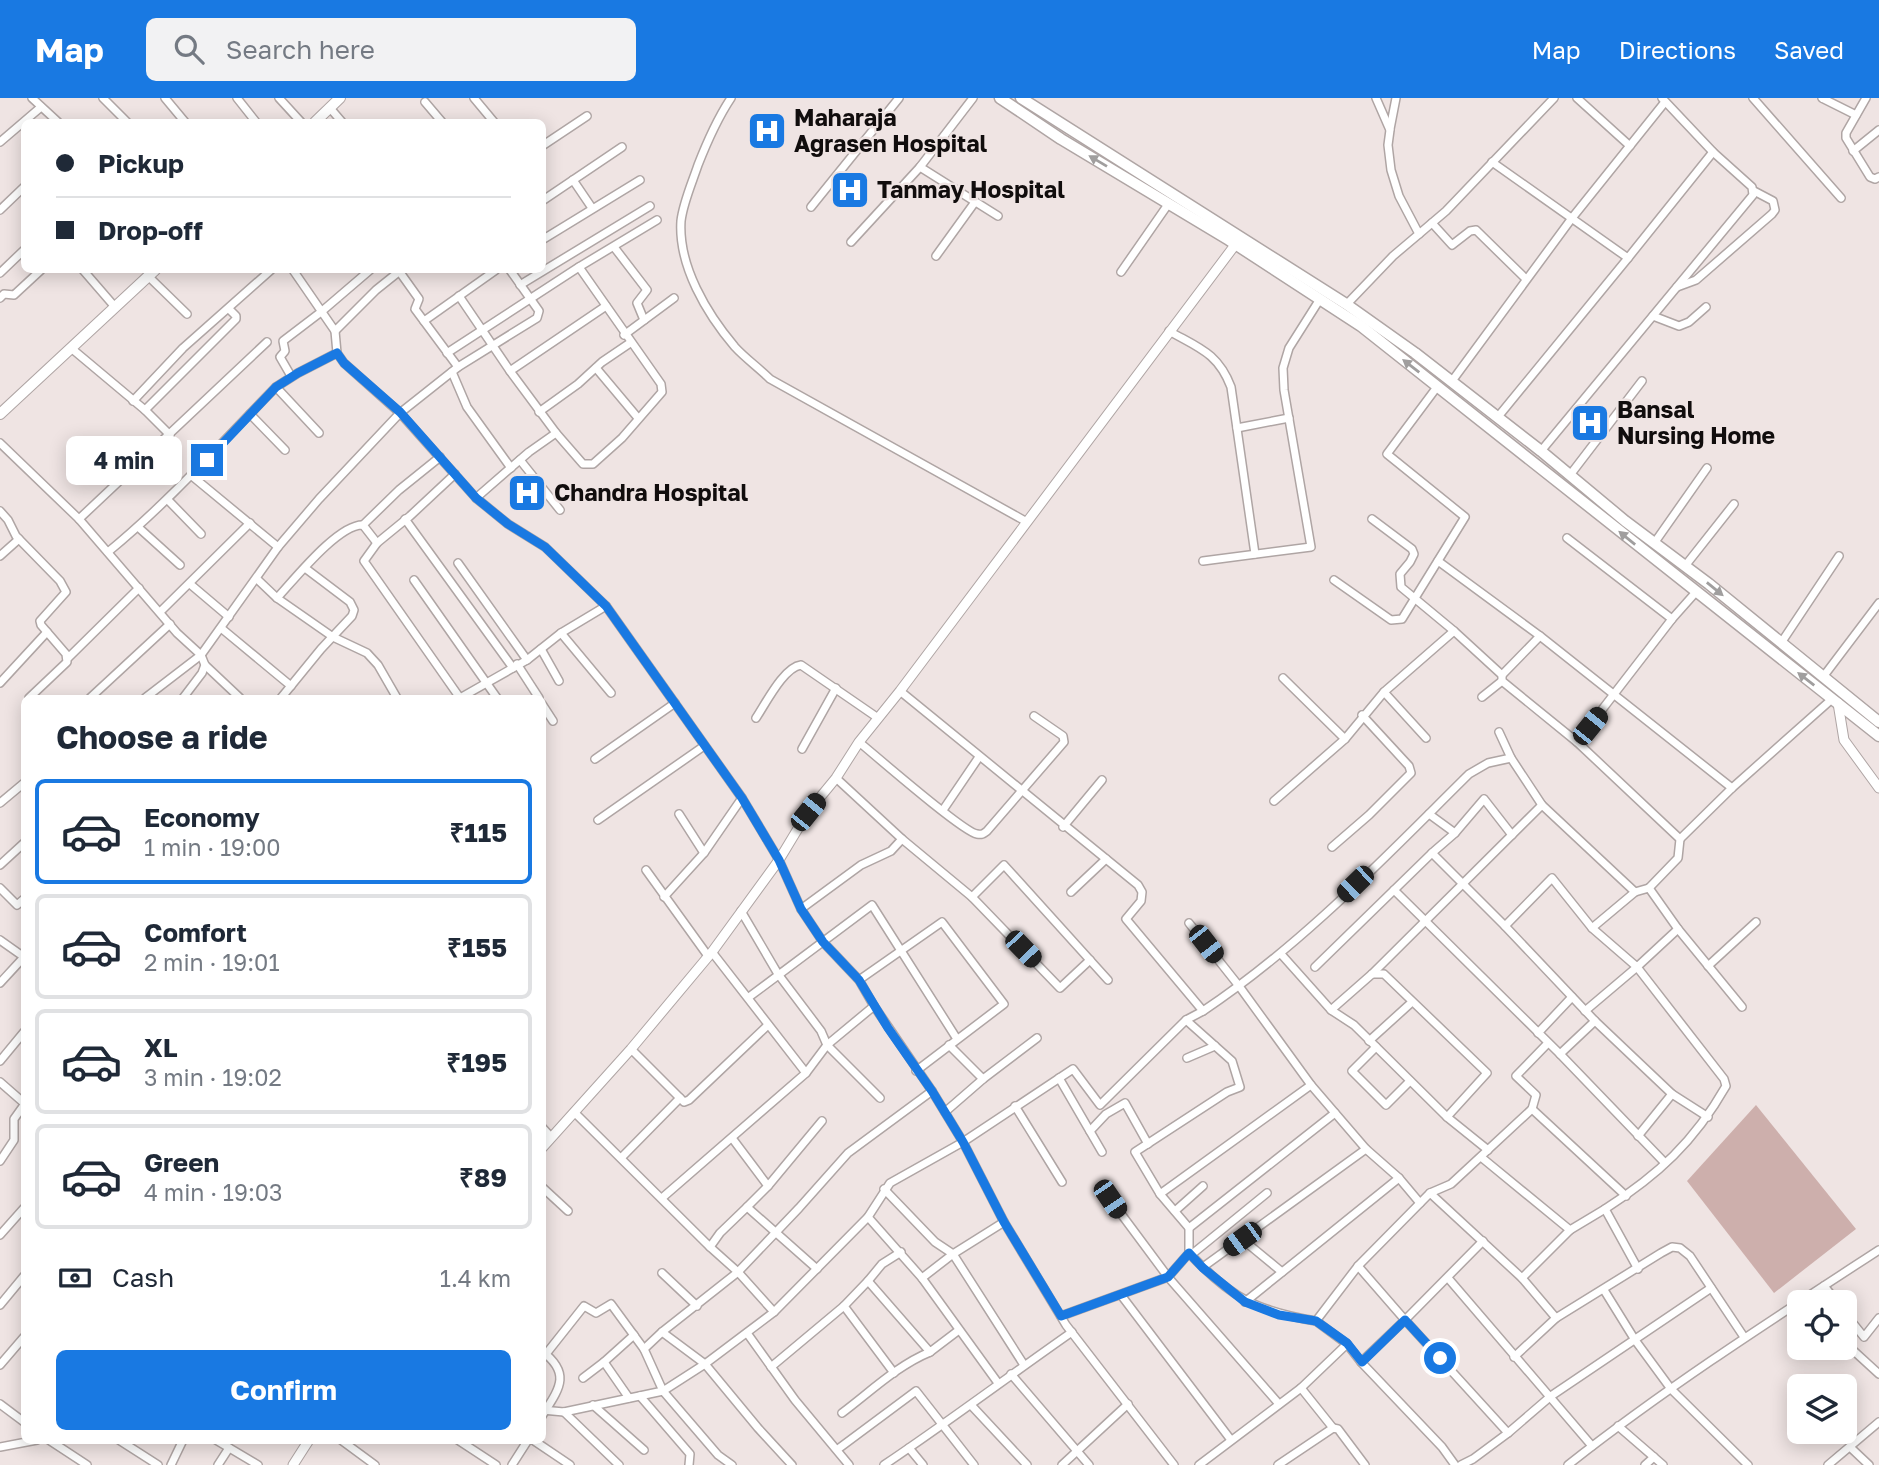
<!DOCTYPE html>
<meta charset="utf-8">
<style>
:root{--surface:#fff;--page:#f2f2f3;--text:#1f2937;--muted:#747a83;--line:#e0e1e3;--accent:#1979e2}
body{margin:0;font-family:"Golos Text",sans-serif;background:var(--page);color:var(--text);height:100vh;display:flex;flex-direction:column;font-size:26px;white-space:nowrap}
*{box-sizing:border-box;margin:0}
p{font-size:23px;color:var(--muted)}
.icon{flex:none;width:38px;height:38px;fill:none;stroke:currentColor;stroke-width:2;stroke-linecap:round;stroke-linejoin:round}
.map{position:relative;flex:1;overflow:hidden}
.sheet{position:absolute;left:21px;top:597px;width:525px;height:749px;display:flex;flex-direction:column;background:var(--surface);border-radius:10px;box-shadow:0 4px 18px #0003}
.sheet>*{flex:none}
.guide{position:absolute;left:21px;top:21px;width:525px;height:154px;border-radius:10px;box-shadow:0 4px 18px #0003;display:grid;align-content:center;height:154px;padding:0 35px;background:var(--surface)}
.tools{position:absolute;left:1787px;top:1192px;display:grid;gap:14px}
.tools a{display:grid;place-items:center;width:70px;height:70px;border-radius:10px;background:var(--surface);box-shadow:0 4px 18px #0003;font-size:35px}
.end{position:absolute;width:32px;height:32px;margin:-16px;border:9px solid #1979e2;background:#fff;box-shadow:0 0 0 4px #fff}
.from{border-radius:50%}
.bubble{position:absolute;height:49px;border-radius:10px;background:var(--surface);box-shadow:0 4px 18px #0003;font-size:23px;font-weight:700;line-height:49px;text-align:center}
.car{position:absolute;width:21px;height:42px;margin:-21px -10px;border-radius:9px;box-shadow:0 0 5px 2px #0007;background:linear-gradient(#222 24%,#8ab4d8 0 40%,#222 0 76%,#8ab4d8 0 86%,#222 0)}
.guide b{display:flex;align-items:center;gap:24px;height:66px;font-size:26px}
.guide b+b{border-top:2px solid var(--line)}
.guide i{width:18px;height:18px;background:var(--text)}
ul{padding:0;list-style:none}
li{display:flex;align-items:center;gap:21px;height:105px;margin:0 14px 10px;padding:0 21px;border:4px solid var(--line);border-radius:10px}
li div{flex:1}
li b{display:block;font-size:26px}
li em{font-style:normal;font-weight:700}
li.active{border-color:var(--accent)}
li>.icon{width:63px;height:63px;stroke-width:1.5}
h2{padding:0 35px;font-size:32px;line-height:84px}
.pay{display:flex;align-items:center;gap:18px;height:77px;padding:0 35px;font-size:26px}
.pay p{margin-inline-start:auto}
.action{display:flex;gap:14px;margin-top:auto;padding:14px 35px}
.action a{flex:1;height:80px;border-radius:10px;background:var(--accent);color:#fff;font-size:28px;font-weight:700;line-height:80px;text-align:center}
header{display:flex;align-items:center;gap:42px;box-sizing:border-box;height:98px;padding:0 35px;background:var(--accent);color:#fff}
header strong{font-size:33px}
nav{display:flex;gap:38px;margin-inline-start:auto;font-size:24px}
.search{width:490px;height:63px;background:var(--page);display:flex;align-items:center;gap:18px;box-sizing:border-box;padding:0 24px;border-radius:10px;color:var(--muted);font-size:26px}
.map>svg:first-child{display:block}
</style>
<header>
<strong>Map</strong>
<div class="search"><svg class="icon" aria-label="search" viewBox="0 0 24 24"><circle cx="10" cy="10" r="6"/><path d="M15 15l6 6"/></svg>Search here</div>
<nav><a>Map</a><a>Directions</a><a>Saved</a></nav>
</header>
<div class="map">
<svg width="1879" height="1367" viewBox="0 0 1879 1367">
<rect width="100%" height="100%" fill="#efe4e3"/>
<path fill="#cdafac" d="M1756,1007l100,124 -82,64 -87,-112z"/>
<g fill="none" stroke-linecap="round" stroke-linejoin="round">
<g stroke="#afa5a4" stroke-width="10">
<g id="minor">
<path d="M32,0l26,24"/>
<path d="M103,0l24,24"/>
<path d="M165,0l20,24"/>
<path d="M237,0l19,24"/>
<path d="M279,0l22,24"/>
<path d="M474,0l20,24"/>
<path d="M731,0c-14,21 -24,44 -33,67 -6,18 -15,38 -17,56 -3,45 26,93 54,126 10,11 24,21 35,32l257,143"/>
<path d="M973,0l-53,69 78,49"/>
<path d="M1577,0l53,48"/>
<path d="M1753,0l88,100"/>
<path d="M1822,0l34,17"/>
<path d="M1866,0l-20,35v5l24,39 5,2 4,-2"/>
<path d="M425,4l17,20"/>
<path d="M330,10l12,14"/>
<path d="M1390,31l6,-31"/>
<path d="M0,44l41,-35"/>
<path d="M542,48l45,-30"/>
<path d="M1853,53l26,-21"/>
<path d="M1492,64l136,96 85,-106"/>
<path d="M573,82l19,28"/>
<path d="M542,103l80,-54"/>
<path d="M811,109l88,-109"/>
<path d="M0,112l24,-23"/>
<path d="M1432,125l20,22 18,-14 6,-1 50,49"/>
<path d="M1419,136l27,-23 108,-113"/>
<path d="M542,142l98,-60"/>
<path d="M851,144l69,-75"/>
<path d="M614,149l33,43 -10,13 7,17"/>
<path d="M936,158l39,-54"/>
<path d="M83,172l32,37"/>
<path d="M293,172l42,61 41,-41 25,-20"/>
<path d="M399,173l20,28 -4,10 43,58"/>
<path d="M1121,174l48,-69"/>
<path d="M0,175l24,-23"/>
<path d="M148,178l39,38"/>
<path d="M520,187l130,-79"/>
<path d="M1677,189l19,-7 76,-66 3,-4 -2,-9 -19,-10"/>
<path d="M459,198l51,75 96,-65"/>
<path d="M0,200l4,-4 10,1 27,-25"/>
<path d="M1346,207l47,-49 26,-22 -20,-38 -8,-26 -3,-25 2,-15 -14,-32"/>
<path d="M1653,218l26,10 10,-4 17,-15"/>
<path d="M424,223l72,-51"/>
<path d="M335,233l2,22 7,10 56,50 76,85 32,26 37,23 61,59 136,192 37,62 22,49 22,33 36,38 15,26 58,85 31,51 41,80 62,103 108,140"/>
<path d="M1169,233c30,17 49,22 62,56l24,167"/>
<path d="M624,237l50,-37"/>
<path d="M71,250l74,62 25,25"/>
<path d="M447,255l132,-86 78,-47"/>
<path d="M596,270l42,50"/>
<path d="M510,273l46,62"/>
<path d="M452,274l15,35 44,61"/>
<path d="M291,278l-11,-19 5,-6 -2,-10 38,-29 49,-42"/>
<path d="M1452,283l120,-163 93,-116"/>
<path d="M276,289l22,-14 39,-20"/>
<path d="M133,303l50,-53 88,-78"/>
<path d="M145,312l91,-91v-3l-7,-7"/>
<path d="M539,314l39,-28 24,-22 28,-19"/>
<path d="M250,316l35,36"/>
<path d="M1497,320l131,-160"/>
<path d="M1237,330l52,-10"/>
<path d="M0,345l79,76 98,114 24,22 4,10 35,33"/>
<path d="M1541,353l212,-256 -1,-8 -39,-35 -51,-54"/>
<path d="M520,362l40,50"/>
<path d="M455,376l-45,42 -33,27 -13,18 96,137"/>
<path d="M1570,377l72,-94"/>
<path d="M192,378l86,71"/>
<path d="M476,400l53,-46 27,-19 27,31h10l29,-26 40,-46 -1,-8 -82,-117"/>
<path d="M168,402l33,34"/>
<path d="M0,413l8,9 8,16 44,45 6,11 -26,29 1,4 25,29 1,8 -38,36"/>
<path d="M79,421l188,-177"/>
<path d="M405,421l108,149"/>
<path d="M1372,421l40,30 2,5 -4,8 -10,12 1,13 53,44"/>
<path d="M363,427l36,-35 41,-33"/>
<path d="M138,429l42,38"/>
<path d="M1567,440l105,81"/>
<path d="M1655,444l52,-74"/>
<path d="M108,454c61,-50 113,-109 168,-165l43,46"/>
<path d="M0,458l19,-17"/>
<path d="M1203,463l108,-14 -27,-157 -1,-22 6,-20 31,-49"/>
<path d="M1438,463l102,75"/>
<path d="M458,465l69,97"/>
<path d="M1685,468l49,-62"/>
<path d="M257,481l20,19 56,39 34,16 11,12 19,33"/>
<path d="M414,482l83,118"/>
<path d="M1334,482l57,40 11,-1 63,-102 -78,-63 50,-67"/>
<path d="M190,486l39,33"/>
<path d="M277,500c17,-18 61,-74 86,-73l14,18"/>
<path d="M160,514l90,-89"/>
<path d="M221,530l70,58"/>
<path d="M561,535l50,60"/>
<path d="M1781,545l58,-87"/>
<path d="M541,551l18,32"/>
<path d="M68,560l71,-70"/>
<path d="M517,566l22,34"/>
<path d="M1502,577l38,-39 192,152"/>
<path d="M1823,579l56,-74"/>
<path d="M1283,580l62,61 39,-47 70,-61 48,44v6l75,61 103,97 -2,19 -29,30"/>
<path d="M0,585l47,-51"/>
<path d="M1384,594l42,46"/>
<path d="M1482,599l20,-16"/>
<path d="M90,600l80,-74"/>
<path d="M145,600l56,-43 77,-108 41,-48 81,-86 58,-46 79,-49 2,-7 -29,-41"/>
<path d="M183,600l19,-25 3,-8"/>
<path d="M281,600l40,-49 31,-33 2,-6 -4,-8 -45,-34"/>
<path d="M460,600l67,-38 34,-27 45,-27"/>
<path d="M542,606l11,17"/>
<path d="M756,620c10,-15 28,-51 45,-53l77,53"/>
<path d="M1499,634l12,26 31,47"/>
<path d="M859,644c17,14 104,90 118,92 5,1 6,0 10,-3l77,-89 -1,-6 -29,-20"/>
<path d="M1577,644l95,-123 24,-27"/>
<path d="M802,651l34,-61"/>
<path d="M595,661l80,-56"/>
<path d="M836,680l66,61 70,58 88,91 30,-28"/>
<path d="M1274,703l71,-62"/>
<path d="M0,705l24,-20"/>
<path d="M943,712l36,-53"/>
<path d="M679,716l25,39"/>
<path d="M1429,716l26,19 -23,20 73,73 90,95 77,73 36,23"/>
<path d="M598,722l106,-74"/>
<path d="M1063,729l39,-47"/>
<path d="M1455,735l29,-34 28,36"/>
<path d="M1680,741l52,-51 100,-89"/>
<path d="M1332,749l37,-32 42,-42 -2,-7 -47,-51"/>
<path d="M0,767l24,-22"/>
<path d="M646,772l62,86"/>
<path d="M0,790l17,17 7,-6"/>
<path d="M1394,792l166,164 105,109"/>
<path d="M1071,794l35,-33"/>
<path d="M664,799l40,-44 38,-55"/>
<path d="M972,799l32,-32 104,115"/>
<path d="M801,811l60,-44 30,-14 11,-12"/>
<path d="M741,813l37,63 43,57 6,14 53,53"/>
<path d="M1189,825l50,63 72,99 55,64 33,29 21,25"/>
<path d="M1505,828l47,-48 40,50 45,39 41,-38"/>
<path d="M1592,830l43,-36"/>
<path d="M0,842l24,17 -24,26"/>
<path d="M1281,856l50,56 23,15 93,92"/>
<path d="M1708,868l48,-44"/>
<path d="M1315,869l117,-114"/>
<path d="M1372,876h12l103,99 -40,44 41,33"/>
<path d="M859,882l83,-58 62,82 -88,67"/>
<path d="M749,899l123,-92 85,134"/>
<path d="M1331,912l41,-36 170,-169 93,87 14,-4 29,41 64,78"/>
<path d="M1203,913c99,-66 182,-154 266,-237l19,-11 23,-5"/>
<path d="M1585,913l52,-44 87,112 2,7c-32,56 -68,89 -121,123l33,60"/>
<path d="M1186,922l46,41 8,26 -13,5 -92,60 25,42 29,34v25"/>
<path d="M1538,935l34,-36"/>
<path d="M1369,943l43,-39"/>
<path d="M949,947l34,34"/>
<path d="M1376,949l-24,24 34,34 24,-24"/>
<path d="M631,951l53,53 5,-2 79,-75"/>
<path d="M1560,956l35,-33"/>
<path d="M1187,960l28,-12"/>
<path d="M0,963l24,-29"/>
<path d="M806,975l21,-28 47,-39"/>
<path d="M1059,980l43,74"/>
<path d="M0,984l24,21"/>
<path d="M1015,1008l47,76"/>
<path d="M1532,1011l94,87"/>
<path d="M574,1014l136,135 10,-14 27,-26 70,62"/>
<path d="M945,1014l38,-33 54,-41"/>
<path d="M542,1029l9,10"/>
<path d="M1090,1033l16,-17 19,-11 23,41"/>
<path d="M1638,1038l34,-42"/>
<path d="M732,1040l36,48"/>
<path d="M1481,1059l89,73"/>
<path d="M621,1060l59,-60"/>
<path d="M0,1063l14,-21v-21l10,-14"/>
<path d="M542,1089l26,24"/>
<path d="M884,1091l51,53 18,12 -31,24"/>
<path d="M1430,1095l21,-9 81,-75 4,-14 -20,-19 32,-33"/>
<path d="M1160,1096l151,-109"/>
<path d="M662,1100l144,-125 -94,-121"/>
<path d="M1110,1101l58,78 111,127"/>
<path d="M747,1109l21,-21 54,-65"/>
<path d="M1175,1113l28,-25"/>
<path d="M868,1119l54,61 76,105"/>
<path d="M1004,1124l-51,32 71,111"/>
<path d="M1189,1130l146,-115"/>
<path d="M0,1137l24,-27"/>
<path d="M1242,1141l40,33"/>
<path d="M1483,1143l-78,79 103,113"/>
<path d="M710,1149l28,25 36,40"/>
<path d="M1191,1157l76,-62"/>
<path d="M1358,1168l47,54 -44,42"/>
<path d="M1203,1169l163,-118"/>
<path d="M662,1175l35,33"/>
<path d="M1448,1180l144,168"/>
<path d="M1522,1180l48,-48 35,-21"/>
<path d="M868,1183l14,-17 19,-12"/>
<path d="M1824,1188l13,16"/>
<path d="M1604,1192l31,50 36,49 77,76"/>
<path d="M1121,1197l110,145"/>
<path d="M1245,1204l154,-124"/>
<path d="M0,1207l24,-29"/>
<path d="M1844,1214l20,25 15,-19"/>
<path d="M1061,1218l107,-39 21,-24c42,45 67,58 127,68l42,-55 72,-73 92,85 34,40 -42,39"/>
<path d="M1556,1220l105,-65 11,-6 8,1 10,8 54,81"/>
<path d="M1316,1223l31,23 14,18 81,85 13,18"/>
<path d="M747,1235l48,67 54,65"/>
<path d="M1844,1244l35,32"/>
<path d="M644,1251l18,-17"/>
<path d="M542,1253c30,23 17,38 0,65"/>
<path d="M542,1261l42,-53 12,7 15,-9 33,45 19,42 55,64 14,10"/>
<path d="M604,1264l30,-27"/>
<path d="M0,1267l24,-28"/>
<path d="M771,1269l73,-61"/>
<path d="M894,1275l-50,-67 24,-25 62,71 29,-22"/>
<path d="M1011,1276l78,91"/>
<path d="M583,1280l21,-16 25,36"/>
<path d="M1301,1290l32,40"/>
<path d="M640,1298l50,58 -1,11"/>
<path d="M0,1306l24,18"/>
<path d="M593,1307l51,45"/>
<path d="M971,1307l56,60"/>
<path d="M542,1312l22,2 99,-21 42,-27 -43,-32 76,-60 61,-64 49,-55 84,-62"/>
<path d="M564,1314l55,53"/>
<path d="M842,1315c28,-21 56,-48 88,-61"/>
<path d="M1618,1328l45,39"/>
<path d="M49,1342l38,25"/>
<path d="M119,1342l39,25"/>
<path d="M216,1342l42,25"/>
<path d="M341,1342l34,25"/>
<path d="M458,1342l38,25"/>
<path d="M533,1342l37,25"/>
<path d="M0,1349l37,-7"/>
<path d="M909,1350l14,17"/>
<path d="M1851,1350l18,17"/>
<path d="M838,1351l78,-58 58,74"/>
<path d="M171,1367l12,-25"/>
<path d="M218,1367l11,-17"/>
<path d="M512,1367l16,-25"/>
<path d="M792,1367l-34,-37 -53,-64 69,-52 94,-95 22,-34 73,-41 110,-73 27,36 86,-85 17,-9 -77,-92 15,-18 1,-9 -4,-7 -238,-194"/>
<path d="M884,1367c64,-43 125,-89 188,-133"/>
<path d="M1062,1367l66,-61"/>
<path d="M1199,1367l102,-77 46,-44"/>
<path d="M1278,1367l55,-37 5,1 27,36"/>
<path d="M1461,1367l12,-6 35,-26 43,-37 160,-108"/>
<path d="M1568,1367c99,-78 205,-146 311,-215"/>
<path d="M1645,1367l9,-8"/>
<path d="M1828,1367l51,-43"/>
</g>
</g>
<g stroke="#afa5a4" stroke-width="11">
<g id="tertiary">
<path d="M1838,605l6,37 35,48"/>
<path d="M542,1050l89,-99 81,-97 67,-92 29,-48 28,-34 23,-36 41,-51 338,-450"/>
<path d="M293,1367l16,-25"/>
</g>
</g>
<g stroke="#afa5a4" stroke-width="12">
<g id="secondary">
<path d="M315,24l25,-24"/>
<path d="M0,316l155,-144"/>
</g>
</g>
<g stroke="#afa5a4" stroke-width="13">
<g id="primary">
<path d="M1000,0l61,41 168,101 132,86 518,410"/>
<path d="M1021,0l325,206 69,49 126,98 84,70 84,63 170,138"/>
</g>
</g>
<use href="#minor" stroke="#fff" stroke-width="7"/>
<use href="#tertiary" stroke="#fff" stroke-width="9"/>
<use href="#secondary" stroke="#fff" stroke-width="10"/>
<use href="#primary" stroke="#fff" stroke-width="10"/>
</g>
<defs><path id="oneway-solid" d="M-6-.8H1V-3.2L6.5 0L1 3.2V.8H-6Z" transform="scale(1.75)"/></defs>
<g fill="#a09e9e">
<use href="#oneway-solid" transform="translate(1098 63) rotate(-149)"/>
<use href="#oneway-solid" transform="translate(1411 268) rotate(-142)"/>
<use href="#oneway-solid" transform="translate(1627 440) rotate(-141)"/>
<use href="#oneway-solid" transform="translate(1715 491) rotate(39)"/>
<use href="#oneway-solid" transform="translate(1806 581) rotate(-142)"/>
</g>
<g fill="none" stroke-linecap="round" stroke-linejoin="round">
<path stroke="#1979e2" stroke-width="9" d="M207,362l69,-73 22,-14 39,-20 7,10 56,49 76,86 32,26 37,23 61,59 136,192 37,62 22,49 22,33 36,38 29,48 44,63 31,51 41,80 57,94 107,-39 21,-24 14,15 42,34 34,13 37,6 31,22 15,19 43,-42 35,38"/>
</g>
<defs>
<g id="hospital-square" transform="scale(2.0125)"><rect x="-9" y="-9" width="18" height="18" rx="4" fill="#1979e2" stroke="#efe4e3"/><path d="M-5-5h3v3.5h4V-5h3V5h-3V1.5h-4V5h-3Z" fill="#fff"/></g>
</defs>
<g fill-rule="evenodd">
<use href="#hospital-square" x="767" y="33"/>
<use href="#hospital-square" x="850" y="92"/>
<use href="#hospital-square" x="1590" y="325"/>
<use href="#hospital-square" x="527" y="395"/>
</g>
<g text-anchor="middle" stroke-width="5" stroke-linejoin="round" paint-order="stroke">
<g font-size="23" font-weight="bold" fill="#110d0d" stroke="#efe4e3" text-anchor="start">
<text x="794" y="28">Maharaja<tspan x="794" dy="26">Agrasen Hospital</tspan></text>
<text x="877" y="100">Tanmay Hospital</text>
<text x="1617" y="320">Bansal<tspan x="1617" dy="26">Nursing Home</tspan></text>
<text x="554" y="403">Chandra Hospital</text>
</g>
</g>
</svg>
<div class="tools">
<a><svg class="icon" aria-label="locate" viewBox="0 0 24 24"><circle cx="12" cy="12" r="6"/><path d="M12 2v4M12 18v4M2 12h4M18 12h4"/></svg></a>
<a><svg class="icon" aria-label="layers" viewBox="0 0 24 24"><path d="M12 4l9 5-9 5-9-5zM3 14l9 5 9-5"/></svg></a>
</div>
<i class="end from" style="left:1440px;top:1260px"></i>
<i class="end" style="left:207px;top:362px"></i>
<div class="bubble" style="left:66px;top:338px;width:116px">4 min</div>
<i class="car" style="left:1590px;top:628px;rotate:39deg"></i>
<i class="car" style="left:808px;top:714px;rotate:39deg"></i>
<i class="car" style="left:1355px;top:786px;rotate:226deg"></i>
<i class="car" style="left:1206px;top:846px;rotate:142deg"></i>
<i class="car" style="left:1023px;top:851px;rotate:136deg"></i>
<i class="car" style="left:1110px;top:1101px;rotate:146deg"></i>
<i class="car" style="left:1242px;top:1141px;rotate:234deg"></i>
<div class="guide">
<b><i class="from"></i>Pickup</b>
<b><i></i>Drop-off</b>
</div>
<section class="sheet">
<h2>Choose a ride</h2>
<ul>
<li class="active"><svg class="icon" aria-label="car" viewBox="0 0 24 24"><path d="M5 17H2v-5l4-1 3-4h7l3 4 3 1v5h-3M9 17h6M6 11h13"/><circle cx="7" cy="17" r="2"/><circle cx="17" cy="17" r="2"/></svg><div><b>Economy</b><p>1 min · 19:00</p></div><em>₹115</em></li>
<li><svg class="icon" aria-label="car" viewBox="0 0 24 24"><path d="M5 17H2v-5l4-1 3-4h7l3 4 3 1v5h-3M9 17h6M6 11h13"/><circle cx="7" cy="17" r="2"/><circle cx="17" cy="17" r="2"/></svg><div><b>Comfort</b><p>2 min · 19:01</p></div><em>₹155</em></li>
<li><svg class="icon" aria-label="car" viewBox="0 0 24 24"><path d="M5 17H2v-5l4-1 3-4h7l3 4 3 1v5h-3M9 17h6M6 11h13"/><circle cx="7" cy="17" r="2"/><circle cx="17" cy="17" r="2"/></svg><div><b>XL</b><p>3 min · 19:02</p></div><em>₹195</em></li>
<li><svg class="icon" aria-label="car" viewBox="0 0 24 24"><path d="M5 17H2v-5l4-1 3-4h7l3 4 3 1v5h-3M9 17h6M6 11h13"/><circle cx="7" cy="17" r="2"/><circle cx="17" cy="17" r="2"/></svg><div><b>Green</b><p>4 min · 19:03</p></div><em>₹89</em></li>
</ul>
<div class="pay"><svg class="icon" aria-label="cash" viewBox="0 0 24 24"><path d="M3 7h18v10H3z"/><circle cx="12" cy="12" r="2"/></svg>Cash<p>1.4 km</p></div>
<div class="action"><a>Confirm</a></div>
</section>
</div>
